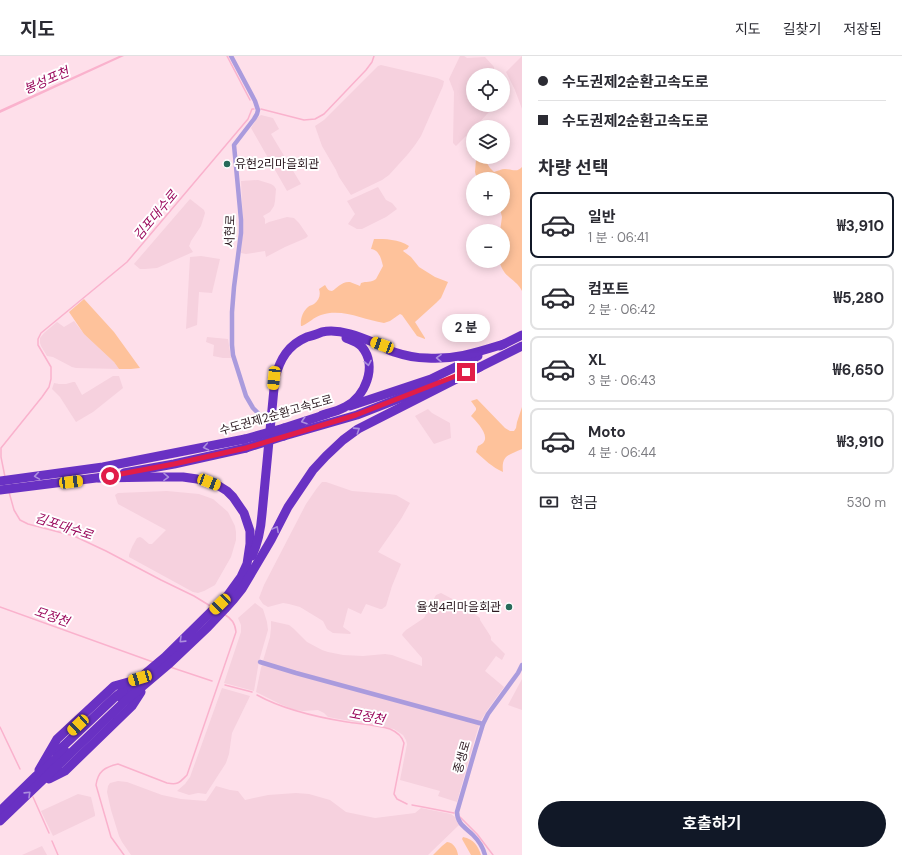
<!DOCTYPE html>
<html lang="ko">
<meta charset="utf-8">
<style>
:root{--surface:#fff;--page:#f2f2f3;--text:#2b2b33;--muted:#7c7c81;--line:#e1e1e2;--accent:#111827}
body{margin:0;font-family:"DM Sans","Noto Sans KR",sans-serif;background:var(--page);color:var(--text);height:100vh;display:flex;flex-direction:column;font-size:15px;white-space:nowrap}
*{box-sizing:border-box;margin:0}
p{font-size:13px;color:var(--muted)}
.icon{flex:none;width:22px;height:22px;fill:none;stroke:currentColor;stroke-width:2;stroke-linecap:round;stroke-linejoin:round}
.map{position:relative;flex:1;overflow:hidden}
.sheet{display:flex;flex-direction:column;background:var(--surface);width:380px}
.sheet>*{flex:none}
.banner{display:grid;align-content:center;height:88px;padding:0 16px;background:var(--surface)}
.fabs{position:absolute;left:466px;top:12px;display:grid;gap:8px}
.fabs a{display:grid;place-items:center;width:44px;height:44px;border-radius:50%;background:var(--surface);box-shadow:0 2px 10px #0003;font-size:20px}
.end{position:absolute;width:18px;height:18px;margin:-9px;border:5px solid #e11d48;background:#fff;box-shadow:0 0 0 2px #fff}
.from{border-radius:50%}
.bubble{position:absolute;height:28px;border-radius:14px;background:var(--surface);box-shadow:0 2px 10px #0003;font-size:13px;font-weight:700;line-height:28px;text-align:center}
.car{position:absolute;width:12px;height:24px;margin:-12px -6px;border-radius:5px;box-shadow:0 0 3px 1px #0007;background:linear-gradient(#f5c518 24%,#345 0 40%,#f5c518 0 76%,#345 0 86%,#f5c518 0)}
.banner b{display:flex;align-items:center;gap:14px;height:38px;font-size:15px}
.banner b+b{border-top:1px solid var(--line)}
.banner i{width:10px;height:10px;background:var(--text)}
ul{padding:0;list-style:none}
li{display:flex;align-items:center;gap:12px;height:66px;margin:0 8px 6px;padding:0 8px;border:2px solid var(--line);border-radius:8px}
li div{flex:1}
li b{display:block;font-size:15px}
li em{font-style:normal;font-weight:700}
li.selected{border-color:var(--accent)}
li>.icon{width:36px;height:36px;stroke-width:1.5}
h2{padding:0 16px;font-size:18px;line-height:48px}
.pay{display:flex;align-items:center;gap:10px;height:44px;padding:0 16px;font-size:15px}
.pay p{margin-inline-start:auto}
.cta{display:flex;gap:8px;margin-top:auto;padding:8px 16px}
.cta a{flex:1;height:46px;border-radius:24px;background:var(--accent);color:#fff;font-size:16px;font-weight:700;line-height:46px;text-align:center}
header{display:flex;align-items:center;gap:24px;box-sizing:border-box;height:56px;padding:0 20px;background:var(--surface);border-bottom:1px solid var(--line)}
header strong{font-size:19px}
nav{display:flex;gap:22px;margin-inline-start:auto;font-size:14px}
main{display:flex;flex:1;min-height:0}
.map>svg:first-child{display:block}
</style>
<header>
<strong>지도</strong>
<nav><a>지도</a><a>길찾기</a><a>저장됨</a></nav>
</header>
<main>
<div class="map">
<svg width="522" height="799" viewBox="0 0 522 799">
<rect width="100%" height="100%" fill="#fedfea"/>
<g fill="#f6d1de">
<path d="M460,0h4l3,2 18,-1 9,10v3l-3,2 -9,3h-9v30h20l-2,5 -4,4 -12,13h-2v2l-17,17 -3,-3 1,-51 -5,-13z"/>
<path d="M522,0v53l-7,-19 -9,-18z"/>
<path d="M381,9l56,13 7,3 -1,5 -22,50 -6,9 -7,9 -19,21 -7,5 -31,15 -12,-18 -3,-7 -14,-24 -7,-20 9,-6 54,-54z"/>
<path d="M261,59l12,3 6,11 -8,5 30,50 -14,7 -36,-63 6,-10z"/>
<path d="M258,124l13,4 3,2 2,3 -1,12 -1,5 -4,6 -7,4 2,3v5l4,-2 18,-5 7,1 5,5 9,13 -2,2 -21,9 -19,10 -1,-6 -19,3 -5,-1 2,-28 -2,-44z"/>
<path d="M378,131l8,13 6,3 5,6 -11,8 -24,12h-5l-9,-5 7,-10 -8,-13z"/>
<path d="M190,143l14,11 1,3 -4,13 -10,15 -1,3 -1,2 4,6 -36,16 -12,1h-5l-6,-5z"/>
<path d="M201,200l19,3 -8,34 -13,-1 -2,33 -11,4 4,-72z"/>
<path d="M74,265l10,13 30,28 5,7 -43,-1 -4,-1 -19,-10 -6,-1 -6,-10 -1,-3v-5l4,-5 13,-11 7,5z"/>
<path d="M207,281l21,2 3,19h-8l-10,-2 1,-11 -8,-3z"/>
<path d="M113,320h6l4,12 -30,24 -17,10 -16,-25 -8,-8 2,-6 5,1h7l7,-2h2l7,13z"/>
<path d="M428,353l4,4 18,10 1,15 -17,6 -19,-28z"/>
<path d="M322,426h4l3,1 23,8 37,3 7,1 14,8 -9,16 -23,33 23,12 -9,22 -6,20 -4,3h-2l-14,-5 -5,10 -13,-6 -5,19 7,5 1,1 -1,1 -17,-1 -6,-4 -4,-8 -23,-14 -11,-3 -6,-1 -15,4 -5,-3 -4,-6 5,-13 42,-81 11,-16z"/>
<path d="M167,435l32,3 14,5 15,13 7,14 1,6v8l-5,17 -16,28 -11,6 -6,2 -5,-1 -64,-35v-2l3,-8 5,-9 3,-1 2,1 7,6h3l14,-14 -48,-26 -3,-9 3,-2z"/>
<path d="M441,537l19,10 20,15v2l11,17v3l14,14 -3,6 -6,-4 -11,15 19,16 -16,22 -8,13 -12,40 -11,40 -19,-6 2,-5 -40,-11 7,-36 -1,-4 -3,-5 -9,-6 -66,-12 -4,-4 -6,-3 -15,1 -8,-1 -15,-6 -24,-12 5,-24 9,-31 1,-9v-7l18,4 5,4 13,13 15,8 6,2 15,3 20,1 22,-2 7,1 30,11v-8l-20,-23 1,-2 3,-3 18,-12 12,-23z"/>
<path d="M255,547l8,6 4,13 1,8 -9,31 -5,30 -30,-8 17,-51v-7l-3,-7z"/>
<path d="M522,623v31l-14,-5z"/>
<path d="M222,632l28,8 -18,37 -3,21 -3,9 -20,31 -8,-1 -9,2 -12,-4 8,-7 5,-7z"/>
<path d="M118,725l9,1 35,13 19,4 25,2 10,-15 14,4 8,1 7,9 23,-5 28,-2 13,1 21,6 16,12 29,6 40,-5 6,-5 30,6 4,3 1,3 3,5 -31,30h-297l-9,-13 -3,-6 -8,-26 -4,-18 1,-6 2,-3z"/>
<path d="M78,738l13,3 4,17v2l-42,20 -12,-25z"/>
<path d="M42,790l5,9h-25z"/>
</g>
<g fill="#fec29b">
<path d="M479,101h4l7,11 4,4c4,-1 7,-3 11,-3 7,0 12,4 17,-2v124c-4,-8 -9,-10 -14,-15 -5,-4 -7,-10 -9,-15h4v-30h-3l2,-14 -2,-8h3v-30h-26l-2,-7 1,-13z"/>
<path d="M374,183c11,0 25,0 35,7l-2,3 -3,1 -1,1 8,6 8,10 16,10 13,5 -7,16 -5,5 -21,19 10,16v1l-8,-3 -15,-21 -2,-1 -10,7 -6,2c-21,-3 -41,-15 -63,-8 -7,2 -12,8 -19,11h-1c-1,-7 2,-15 7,-19 2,-2 3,-1 6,-3 5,-4 7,-9 5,-15l6,-4c2,3 3,6 7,6 5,-3 10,-10 18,-9 3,1 7,3 10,4l1,-3c5,-2 10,0 15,-4l7,-13c-2,-8 -4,-16 -12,-17z"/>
<path d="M84,243l30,33 26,36 -9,1h-12l-5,-7 -30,-28 -15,-22z"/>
<path d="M477,343l28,29 5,3h4l2,-3 1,-6 5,-15v42c-13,6 -21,6 -19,23 -11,-5 -18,-12 -27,-20l2,-6c17,-6 -1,-24 -7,-30l5,-6v-2l-5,-7z"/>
<path d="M463,781c11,2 15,9 18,18h-10l-9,-16z"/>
<path d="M447,786c7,1 10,7 11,13h-25l9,-9z"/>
</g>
<path fill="#fab2cd" d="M119,0h5l-124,57v-3z"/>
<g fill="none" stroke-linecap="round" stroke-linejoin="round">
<g stroke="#fab2cd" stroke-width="1.5">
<path d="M227,0l23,44"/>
<path d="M261,53l43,11 11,-1 9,-5 42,-44 6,-8 2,-6"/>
<path d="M5,421l-4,-20v-9l41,-51 7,-10 2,-8v-12l-13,-22v-6l3,-6 86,-71 121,-143 4,-10h2"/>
<path d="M9,436l5,18 6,10 8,4 46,12 32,15 55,29 33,16 18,11"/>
<path d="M0,551l153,55"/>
<path d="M170,611l42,14"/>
<path d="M225,629l27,7"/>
<path d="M257,639c27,15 59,22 90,27 14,2 30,3 43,7 7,3 12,7 14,14l-10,51 3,5 10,5"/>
<path d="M0,671l20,42"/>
<path d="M33,741l16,36"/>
<path d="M412,749l11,2 31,6"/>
<path d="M460,761l17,17 16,21"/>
<path d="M52,785l6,14"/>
<path d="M124,799l-13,-18 -15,-52c2,-14 9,-18 22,-21l49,19c11,2 12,0 20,-8l49,-143c-1,-9 -4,-13 -12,-18"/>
</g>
<g stroke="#aa9bdd" stroke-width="4.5">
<path d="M231,0l24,45 3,9 -1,4 -3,5 -20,26 7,75v13l-7,54 -2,25v33l1,10 13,41 7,12 7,7"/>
<path d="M260,606l36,11 187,51"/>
<path d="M485,799c-2,-8 -6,-14 -12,-20 -7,-7 -16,-11 -16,-23l18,-62 8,-26 5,-10 30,-41 4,-8"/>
</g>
<g stroke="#6931c3" stroke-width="9">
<path d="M500,290l22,-11"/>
<path d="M476,313l46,-23"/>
<path d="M350,350l81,-27 47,-23"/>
<path d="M322,359c7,-2 16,-4 23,-8 20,-10 33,-41 17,-60 -4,-5 -11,-7 -16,-9"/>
<path d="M284,372l43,-14"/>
<path d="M284,380l73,-21 79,-31"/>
<path d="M124,417l50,-9 72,-16"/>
<path d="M99,422l58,-1h26l14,2 12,3 10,4 8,5 6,6 11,16 6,18v13l-3,20 -6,13 -13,18 -63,62 -25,21 -19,20"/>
<path d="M0,425l103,-14 142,-28"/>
<path d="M0,434l104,-13"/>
<path d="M252,500c6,-13 9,-28 10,-42l13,-136c5,-19 13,-33 32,-41 5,-1 10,-3 15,-5 19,-4 41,6 58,13 5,2 9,6 14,7 9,3 23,6 33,6 28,2 51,-6 77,-14"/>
<path d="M56,697l58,-55 9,-7"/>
<path d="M39,714l18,-31 28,-26 29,-27 25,-7"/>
<path d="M49,723l16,-8 67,-65 9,-14"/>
<path d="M0,755l35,-34 30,-26"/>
<path d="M0,765l124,-119 46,-39 38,-36 17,-18 9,-10 8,-10 29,-49 17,-33 25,-37 13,-14 17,-16 15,-11 122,-62"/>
</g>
<g stroke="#6931c3" stroke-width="9">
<path d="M245,383l39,-11"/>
<path d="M246,392l38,-12"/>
</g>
</g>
<defs><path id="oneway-chevron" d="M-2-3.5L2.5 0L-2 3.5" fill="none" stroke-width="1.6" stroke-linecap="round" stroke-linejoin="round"/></defs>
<g stroke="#ac8ede">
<use href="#oneway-chevron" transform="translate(439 302) rotate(-179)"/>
<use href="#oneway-chevron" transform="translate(368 307) rotate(80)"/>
<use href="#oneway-chevron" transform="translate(304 365) rotate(162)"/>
<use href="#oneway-chevron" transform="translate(357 374) rotate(-33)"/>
<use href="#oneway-chevron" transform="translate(206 391) rotate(169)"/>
<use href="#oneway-chevron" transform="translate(37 420) rotate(171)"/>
<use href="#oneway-chevron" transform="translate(166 421) rotate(1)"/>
<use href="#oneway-chevron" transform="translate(276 473) rotate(-62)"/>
<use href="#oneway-chevron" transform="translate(182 584) rotate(136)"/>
<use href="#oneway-chevron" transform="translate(28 738) rotate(-44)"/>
</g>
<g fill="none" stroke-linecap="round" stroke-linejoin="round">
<path stroke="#e11d48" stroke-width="5" d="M110,420l64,-12 72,-16 110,-33 110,-43"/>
</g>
<g fill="#286a5a" stroke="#fff" stroke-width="1.5">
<circle cx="227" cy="108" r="4"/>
<circle cx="509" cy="551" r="4"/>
</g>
<g text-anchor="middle" stroke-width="4" stroke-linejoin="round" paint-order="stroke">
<g font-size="12" fill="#2c1a21" stroke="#fff" text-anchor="start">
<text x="235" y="112">유현2리마을회관</text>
<text x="501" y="555" text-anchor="end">율생4리마을회관</text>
</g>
<g font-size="12" fill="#2c1a21" stroke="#fff">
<text transform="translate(230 175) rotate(-88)" y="4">서현로</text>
<text transform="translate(276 359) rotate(-16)" y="4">수도권제2순환고속도로</text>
<text transform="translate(462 701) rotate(-74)" y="4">종생로</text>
</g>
<g font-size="13" font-style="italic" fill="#99075b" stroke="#fff">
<text transform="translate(46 24) rotate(-24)" y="5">봉성포천</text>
<text transform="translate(155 159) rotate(-50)" y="5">김포대수로</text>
<text transform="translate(64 470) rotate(18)" y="5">김포대수로</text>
<text transform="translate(52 560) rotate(19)" y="5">모정천</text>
<text transform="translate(367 660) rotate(11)" y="5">모정천</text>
</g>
</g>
</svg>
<div class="fabs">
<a><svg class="icon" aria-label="locate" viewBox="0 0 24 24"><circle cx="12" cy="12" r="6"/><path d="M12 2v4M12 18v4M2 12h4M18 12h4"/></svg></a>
<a><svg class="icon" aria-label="layers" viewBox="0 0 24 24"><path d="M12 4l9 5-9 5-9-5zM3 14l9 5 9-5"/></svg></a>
<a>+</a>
<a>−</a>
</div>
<i class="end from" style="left:110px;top:420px"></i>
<i class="end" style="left:466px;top:316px"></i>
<div class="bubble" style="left:442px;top:258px;width:48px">2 분</div>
<i class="car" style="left:382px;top:289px;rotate:290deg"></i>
<i class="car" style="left:274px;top:322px;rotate:186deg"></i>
<i class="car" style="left:71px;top:426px;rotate:83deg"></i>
<i class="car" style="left:209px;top:426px;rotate:111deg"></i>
<i class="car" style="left:220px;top:548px;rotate:226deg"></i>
<i class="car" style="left:140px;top:622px;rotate:253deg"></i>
<i class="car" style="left:78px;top:669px;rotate:227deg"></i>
</div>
<section class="sheet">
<div class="banner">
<b><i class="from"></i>수도권제2순환고속도로</b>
<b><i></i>수도권제2순환고속도로</b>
</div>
<h2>차량 선택</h2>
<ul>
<li class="selected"><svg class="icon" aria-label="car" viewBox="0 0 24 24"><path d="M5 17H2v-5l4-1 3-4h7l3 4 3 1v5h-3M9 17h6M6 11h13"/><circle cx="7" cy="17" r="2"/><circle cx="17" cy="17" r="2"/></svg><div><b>일반</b><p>1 분 · 06:41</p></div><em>₩3,910</em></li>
<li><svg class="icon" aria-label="car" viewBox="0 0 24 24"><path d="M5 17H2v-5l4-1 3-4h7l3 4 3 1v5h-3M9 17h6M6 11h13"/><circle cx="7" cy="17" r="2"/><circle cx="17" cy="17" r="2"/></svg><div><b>컴포트</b><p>2 분 · 06:42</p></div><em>₩5,280</em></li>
<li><svg class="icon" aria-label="car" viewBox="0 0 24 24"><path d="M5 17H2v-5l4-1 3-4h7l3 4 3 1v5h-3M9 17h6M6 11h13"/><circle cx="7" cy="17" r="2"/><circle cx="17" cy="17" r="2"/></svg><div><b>XL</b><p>3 분 · 06:43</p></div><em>₩6,650</em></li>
<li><svg class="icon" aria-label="car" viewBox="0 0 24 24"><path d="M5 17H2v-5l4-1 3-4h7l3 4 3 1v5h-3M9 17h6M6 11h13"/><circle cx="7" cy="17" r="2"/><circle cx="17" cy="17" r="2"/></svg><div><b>Moto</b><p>4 분 · 06:44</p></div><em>₩3,910</em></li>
</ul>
<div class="pay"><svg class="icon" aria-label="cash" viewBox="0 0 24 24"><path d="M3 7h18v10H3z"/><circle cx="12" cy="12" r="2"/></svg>현금<p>530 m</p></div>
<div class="cta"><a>호출하기</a></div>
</section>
</main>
